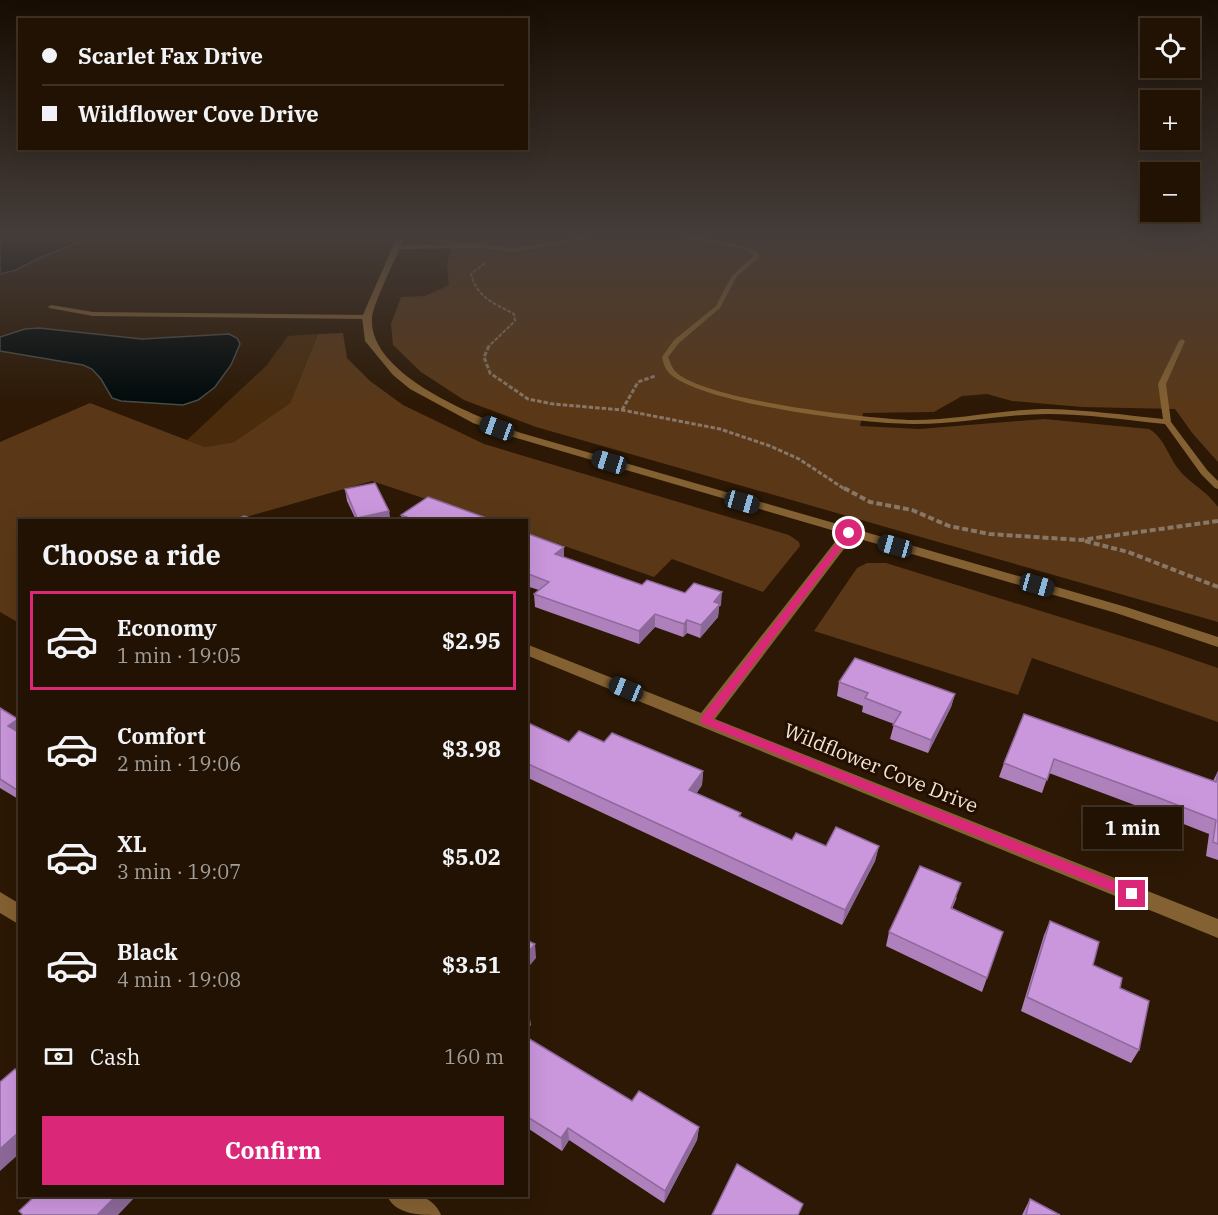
<!DOCTYPE html>
<meta charset="utf-8">
<style>
:root{--surface:#211203;--page:#291b0d;--text:#f1f3f6;--muted:#a29e9a;--line:#3e3225;--accent:#db2777}
body{margin:0;font-family:"IBM Plex Serif",serif;background:var(--page);color:var(--text);height:100vh;display:flex;flex-direction:column;font-size:22px;white-space:nowrap}
*{box-sizing:border-box;margin:0}
p{font-size:20px;color:var(--muted)}
.icon{flex:none;width:33px;height:33px;fill:none;stroke:currentColor;stroke-width:2;stroke-linecap:round;stroke-linejoin:round}
.map{position:relative;flex:1;overflow:hidden}
.side{position:absolute;left:18px;top:519px;width:510px;height:678px;display:flex;flex-direction:column;background:var(--surface);border-radius:0px;box-shadow:0 6px 24px #0002,0 0 0 2px var(--line)}
.side>*{flex:none}
.hud{position:absolute;left:18px;top:18px;width:510px;height:132px;border-radius:0px;box-shadow:0 6px 24px #0002,0 0 0 2px var(--line);display:grid;align-content:center;height:132px;padding:0 24px;background:var(--surface)}
.buttons{position:absolute;left:1140px;top:18px;display:grid;gap:12px}
.buttons a{display:grid;place-items:center;width:60px;height:60px;border-radius:0px;background:var(--surface);box-shadow:0 6px 24px #0002,0 0 0 2px var(--line);font-size:30px}
.end{position:absolute;width:27px;height:27px;margin:-14px;border:8px solid #db2777;background:#fff;box-shadow:0 0 0 3px #fff}
.from{border-radius:50%}
.bubble{position:absolute;height:42px;border-radius:0px;background:var(--surface);box-shadow:0 6px 24px #0002,0 0 0 2px var(--line);font-size:20px;font-weight:800;line-height:42px;text-align:center}
.car{position:absolute;width:18px;height:36px;margin:-18px -9px;border-radius:8px;box-shadow:0 0 4px 2px #0007;background:linear-gradient(#222 24%,#8ab4d8 0 40%,#222 0 76%,#8ab4d8 0 86%,#222 0)}
.hud b{display:flex;align-items:center;gap:21px;height:57px;font-size:22px}
.hud b+b{border-top:2px solid var(--line)}
.hud i{width:15px;height:15px;background:var(--text)}
ul{padding:0;list-style:none}
li{display:flex;align-items:center;gap:18px;height:99px;margin:0 12px 9px;padding:0 12px;border:3px solid transparent;border-radius:0px}
li div{flex:1}
li b{display:block;font-size:22px}
li em{font-style:normal;font-weight:800}
li.selected{border-color:var(--accent)}
li>.icon{width:54px;height:54px;stroke-width:1.5}
h2{padding:0 24px;font-size:27px;line-height:72px}
.pay{display:flex;align-items:center;gap:15px;height:66px;padding:0 24px;font-size:22px}
.pay p{margin-inline-start:auto}
.cta{display:flex;gap:12px;margin-top:auto;padding:12px 24px}
.cta a{flex:1;height:69px;border-radius:0px;background:var(--accent);color:#fff;font-size:24px;font-weight:800;line-height:69px;text-align:center}
.map>svg:first-child{display:block}
</style>
<div class="map">
<svg width="1218" height="1215" viewBox="0 0 1218 1215">
<rect width="100%" height="100%" fill="#2c1804"/>
<path fill="#4a2c0d" d="M318,334l-28,69 -56,39 -29,5 -18,-7 79,-74 22,-30z"/>
<g fill="#5a3817">
<path d="M423,237h795v225l-25,-28 -18,-25 -93,-2 -70,-6 -25,-7 -25,2 -28,16 -71,1 -3,13 59,3 125,-10 105,10c16,9 19,28 31,42 11,13 28,21 38,36v115l-682,-195 -72,-27 -43,-28 -28,-27 -2,-21 10,-27 24,-1 24,-11 -2,-22 4,-12 -6,-7 -24,-3z"/>
<path d="M343,333l4,25 23,23 33,24 81,39 305,91 10,7 1,4 -37,46 -91,-33 -18,18 -127,-44 -1,-13h-37l-117,-39 -136,39h-216l-1,103 -19,-11v-170l90,-39 115,44 29,-5 56,-39 28,-69z"/>
<path d="M867,563h19l271,84 61,21v54l-186,-64 -14,37 -204,-64 43,-63z"/>
</g>
<g fill="#00090a" stroke="#494b48" stroke-width="1.5">
<path d="M0,237h93l-54,21 -23,12 -16,4z"/>
<path d="M39,328l103,11 87,-5 8,4 3,6 -9,21 -16,22 -17,13 -15,5 -62,-4 -9,-3 -11,-19 -9,-10 -9,-4 -83,-14v-14l25,-8z"/>
</g>
<g fill="none" stroke-linecap="round" stroke-linejoin="round">
<path stroke="#887666" stroke-width="2" stroke-dasharray="4 1.5" stroke-linecap="butt" d="M485,263l-14,11c6,24 23,29 43,40l1,7 -28,27"/>
<g stroke="#887666" stroke-width="3" stroke-dasharray="4.5 2" stroke-linecap="butt">
<path d="M489,346l-5,11 6,16 38,26 25,5 69,6 98,19 50,17 29,13 47,31"/>
<path d="M622,410l16,-28 17,-6"/>
</g>
<g stroke="#887666" stroke-width="4" stroke-dasharray="6 3" stroke-linecap="butt">
<path d="M844,488l26,14 42,8 37,16 40,8 92,6 137,-19"/>
<path d="M1085,541l43,11 90,35"/>
</g>
<g fill="#846132" fill-rule="evenodd">
<path d="M587,237h12l-84,15 -36,-4 -82,1 -3,-2 3,-2 82,-1 36,4z"/>
<path d="M675,237c21,0 69,5 85,17l-1,4 -22,18 -17,32 -41,35 -11,14c2,4 3,9 6,13 24,30 197,49 239,50 45,0 90,-11 136,-11 38,1 76,6 114,10l-5,-35 21,-43 3,-2 3,2 -19,43 5,38 36,48 11,11v8l-3,-1 -14,-14 -36,-50c-40,-4 -79,-10 -118,-10 -44,0 -87,10 -131,10 -46,1 -216,-20 -247,-51 -4,-4 -6,-11 -7,-16l12,-17 42,-34 15,-29 23,-22 -9,-6z"/>
<path d="M51,305l42,7 274,3 3,2 -3,2 -274,-3 -44,-8 -1,-1z"/>
</g>
<g fill="#846132" fill-rule="evenodd">
<path d="M397,237h8c-7,16 -32,67 -33,81 -4,57 105,99 149,115l605,174 92,30v10l-102,-34 -263,-76 -138,182 503,200v19l-692,-283v-11l175,69 141,-180 -329,-96 -40,-14 -63,-34 -17,-14 -28,-34 -3,-24z"/>
<path d="M0,892l20,12v21l-20,-12z"/>
<path d="M387,1196c21,-2 44,-4 54,19 -22,0 -45,0 -54,-19z"/>
</g>
</g>
<g fill="#ae81bd">
<path d="M345,489l44,22 1,9h-34l-9,-19z"/>
<path d="M401,515l91,5h-90z"/>
<path d="M526,533l38,14v11l78,27 79,20 -2,2 -1,10 -18,21 -13,-5 -4,4 -28,-10 -16,17 -104,-37 -1,-13 5,-4 -13,-4z"/>
<path d="M839,682l116,12 -4,13 -23,46 -38,-14 4,-15 -32,-12 1,-6 -26,-10z"/>
<path d="M0,708l18,11 2,3v78l-20,-12z"/>
<path d="M1024,714l189,67 5,-10v89l-12,-4 3,-22 -61,-24 -99,-37 -7,20 -43,-16 5,-14z"/>
<path d="M526,722l43,20h35l99,29 -1,14 -6,9 45,19 -1,4 52,23 34,6h53l-4,15 -33,64 -316,-148z"/>
<path d="M957,897l-5,12 35,69 -5,14 -96,-46 3,-14z"/>
<path d="M1050,921l43,44 27,23 19,62 -8,13 -110,-52 23,-76z"/>
<path d="M526,1037l106,64 67,26 -2,13 -33,63 -95,-63 -7,11 -36,-24z"/>
<path d="M1030,1199l30,16h-38z"/>
</g>
<g fill="#8d699a">
<path d="M389,511l1,9h-32l-1,-2z"/>
<path d="M564,547v13l-9,-6z"/>
<path d="M722,592l-1,13 -2,2 -1,10 -18,21 1,-13 13,-23z"/>
<path d="M655,614v13l-16,17v-13z"/>
<path d="M687,620v13l-4,4 1,-13z"/>
<path d="M955,694l-4,13 -23,46 3,-13z"/>
<path d="M18,719l2,3v13l-12,-9z"/>
<path d="M703,771l-1,14 -14,20 1,-15z"/>
<path d="M879,846l-4,15 -33,64 3,-15z"/>
<path d="M535,944l1,14 -10,12v-15z"/>
<path d="M529,1012l2,13 -5,6v-15z"/>
<path d="M699,1127l-2,13 -33,63 1,-12z"/>
<path d="M568,1128l1,12 -7,11 -1,-13z"/>
<path d="M20,1131v22l-20,18v-22z"/>
<path d="M116,1196h20l-18,19h-21z"/>
</g>
<g fill="#ca96dc" stroke="#8d699a" stroke-width="1.5">
<path d="M375,483l14,28 -32,7 -12,-29z"/>
<path d="M428,497l64,23h-77l-14,-5z"/>
<path d="M244,516l11,4h-19z"/>
<path d="M526,533l38,14 -9,7 87,31 5,-5 38,13 9,-10 28,9 -8,10 6,2 -19,21 -14,-5 -3,4 -29,-10 -16,17 -105,-37 15,-12 -23,-9z"/>
<path d="M855,658l100,36 -24,46 -38,-15 8,-13 -36,-14 3,-5 -29,-11z"/>
<path d="M0,708l18,11 -10,7 12,7v59l-20,-13z"/>
<path d="M1024,714l192,68 2,-10v72l-5,-2 3,-22 -62,-24 -100,-37 -7,21 -43,-17z"/>
<path d="M526,722l43,20 10,-11 25,11 8,-9 91,38 -14,19 52,23 -2,3 53,24 4,-7 30,13 10,-19 43,19 -34,64 -319,-147z"/>
<path d="M920,866l41,17 -10,25 52,24 -16,46 -98,-46z"/>
<path d="M1050,921l49,21 -6,23 29,13 -2,10 29,13 -10,49 -112,-53z"/>
<path d="M526,940l9,4 -9,11z"/>
<path d="M526,1037l106,64 7,-10 60,36 -34,64 -97,-63 -7,10 -35,-22z"/>
<path d="M15,1069l5,5v57l-20,18v-67z"/>
<path d="M737,1164l66,40 -5,11h-86z"/>
<path d="M35,1196h81l-19,19h-74l-4,-4z"/>
<path d="M1030,1199l30,16h-34z"/>
</g>
<linearGradient id="sky" x2="0" y2="1"><stop stop-color="#180d02"/><stop offset="0.58" stop-color="#453d3a"/><stop offset="1" stop-color="#453d3a" stop-opacity="0"/></linearGradient>
<rect width="1218" height="407" fill="url(#sky)"/>
<path fill="#db2777" d="M846,531l7,2 -141,186 425,171 2,4 -2,4h-9l-427,-175v-5z"/>
<g text-anchor="middle" stroke-width="6" stroke-linejoin="round" paint-order="stroke">
<g font-size="20" fill="#f2e4d7" stroke="#220f00">
<text transform="translate(881 768) rotate(22)" y="7">Wildflower Cove Drive</text>
</g>
</g>
</svg>
<div class="buttons">
<a><svg class="icon" aria-label="locate" viewBox="0 0 24 24"><circle cx="12" cy="12" r="6"/><path d="M12 2v4M12 18v4M2 12h4M18 12h4"/></svg></a>
<a>+</a>
<a>−</a>
</div>
<i class="end from" style="left:849px;top:533px"></i>
<i class="end" style="left:1132px;top:894px"></i>
<div class="bubble" style="left:1083px;top:807px;width:99px">1 min</div>
<i class="car" style="left:497px;top:428px;rotate:290deg"></i>
<i class="car" style="left:609px;top:462px;rotate:287deg"></i>
<i class="car" style="left:742px;top:502px;rotate:106deg"></i>
<i class="car" style="left:895px;top:546px;rotate:286deg"></i>
<i class="car" style="left:1037px;top:585px;rotate:106deg"></i>
<i class="car" style="left:626px;top:689px;rotate:292deg"></i>
<div class="hud">
<b><i class="from"></i>Scarlet Fax Drive</b>
<b><i></i>Wildflower Cove Drive</b>
</div>
<section class="side">
<h2>Choose a ride</h2>
<ul>
<li class="selected"><svg class="icon" aria-label="car" viewBox="0 0 24 24"><path d="M5 17H2v-5l4-1 3-4h7l3 4 3 1v5h-3M9 17h6M6 11h13"/><circle cx="7" cy="17" r="2"/><circle cx="17" cy="17" r="2"/></svg><div><b>Economy</b><p>1 min · 19:05</p></div><em>$2.95</em></li>
<li><svg class="icon" aria-label="car" viewBox="0 0 24 24"><path d="M5 17H2v-5l4-1 3-4h7l3 4 3 1v5h-3M9 17h6M6 11h13"/><circle cx="7" cy="17" r="2"/><circle cx="17" cy="17" r="2"/></svg><div><b>Comfort</b><p>2 min · 19:06</p></div><em>$3.98</em></li>
<li><svg class="icon" aria-label="car" viewBox="0 0 24 24"><path d="M5 17H2v-5l4-1 3-4h7l3 4 3 1v5h-3M9 17h6M6 11h13"/><circle cx="7" cy="17" r="2"/><circle cx="17" cy="17" r="2"/></svg><div><b>XL</b><p>3 min · 19:07</p></div><em>$5.02</em></li>
<li><svg class="icon" aria-label="car" viewBox="0 0 24 24"><path d="M5 17H2v-5l4-1 3-4h7l3 4 3 1v5h-3M9 17h6M6 11h13"/><circle cx="7" cy="17" r="2"/><circle cx="17" cy="17" r="2"/></svg><div><b>Black</b><p>4 min · 19:08</p></div><em>$3.51</em></li>
</ul>
<div class="pay"><svg class="icon" aria-label="cash" viewBox="0 0 24 24"><path d="M3 7h18v10H3z"/><circle cx="12" cy="12" r="2"/></svg>Cash<p>160 m</p></div>
<div class="cta"><a>Confirm</a></div>
</section>
</div>
